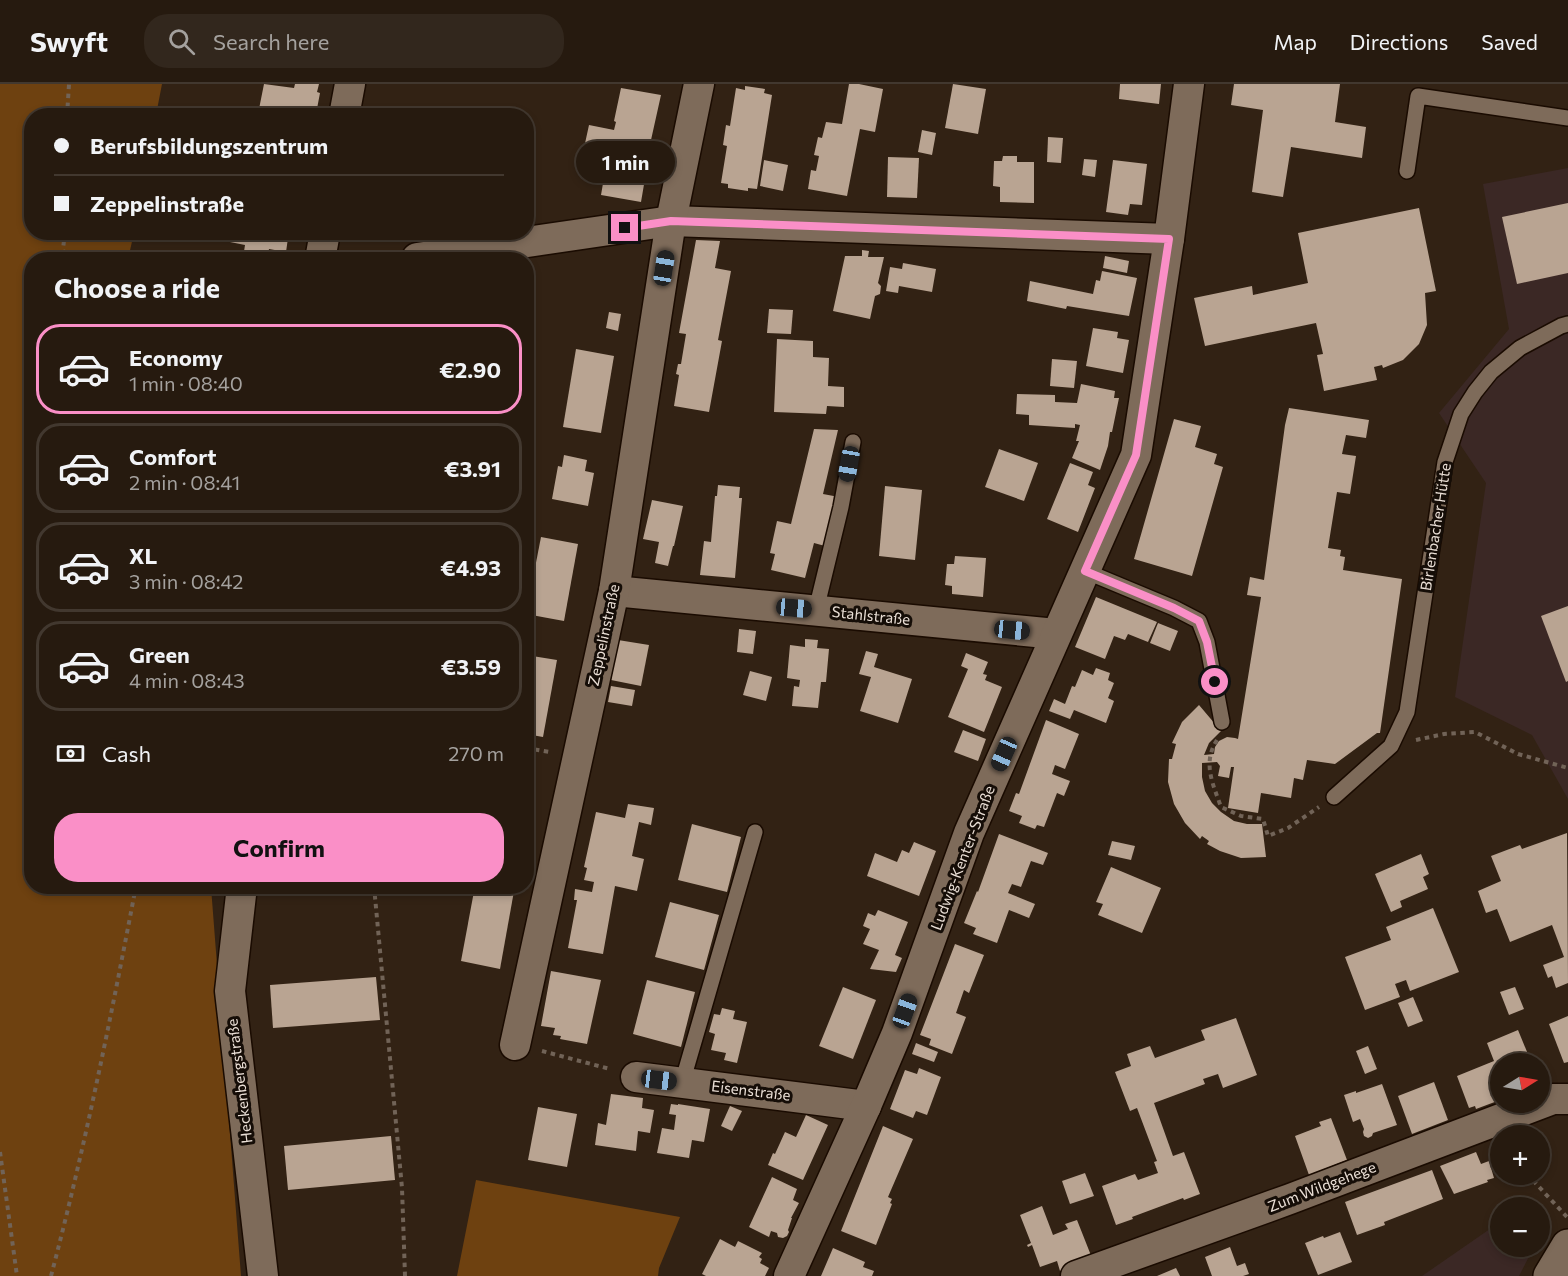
<!DOCTYPE html>
<meta charset="utf-8">
<style>
:root{--surface:#261a0f;--page:#32271d;--text:#f1f3f6;--muted:#a4a19e;--line:#42382f;--accent:#fa8fc7}
body{margin:0;font-family:Commissioner,sans-serif;background:var(--page);color:var(--text);height:100vh;display:flex;flex-direction:column;font-size:22px;white-space:nowrap}
*{box-sizing:border-box;margin:0}
p{font-size:20px;color:var(--muted)}
.icon{flex:none;width:33px;height:33px;fill:none;stroke:currentColor;stroke-width:2;stroke-linecap:round;stroke-linejoin:round}
.map{position:relative;flex:1;overflow:hidden}
.sheet{position:absolute;left:24px;top:168px;width:510px;height:642px;display:flex;flex-direction:column;background:var(--surface);border-radius:24px;box-shadow:0 3px 9px #0003,0 0 0 2px var(--line)}
.sheet>*{flex:none}
.banner{position:absolute;left:24px;top:24px;width:510px;height:132px;border-radius:24px;box-shadow:0 3px 9px #0003,0 0 0 2px var(--line);display:grid;align-content:center;height:132px;padding:0 30px;background:var(--surface)}
.needle{width:39px;rotate:79deg}
.fabs{position:absolute;left:1490px;top:969px;display:grid;gap:12px}
.fabs a{display:grid;place-items:center;width:60px;height:60px;border-radius:50%;background:var(--surface);box-shadow:0 3px 9px #0003,0 0 0 2px var(--line);font-size:30px}
.end{position:absolute;width:27px;height:27px;margin:-14px;border:8px solid #fa8fc7;background:#111;box-shadow:0 0 0 3px #111}
.from{border-radius:50%}
.bubble{position:absolute;height:42px;border-radius:21px;background:var(--surface);box-shadow:0 3px 9px #0003,0 0 0 2px var(--line);font-size:20px;font-weight:700;line-height:42px;text-align:center}
.car{position:absolute;width:18px;height:36px;margin:-18px -9px;border-radius:8px;box-shadow:0 0 4px 2px #0007;background:linear-gradient(#222 24%,#8ab4d8 0 40%,#222 0 76%,#8ab4d8 0 86%,#222 0)}
.banner b{display:flex;align-items:center;gap:21px;height:57px;font-size:22px}
.banner b+b{border-top:2px solid var(--line)}
.banner i{width:15px;height:15px;background:var(--text)}
ul{padding:0;list-style:none}
li{display:flex;align-items:center;gap:18px;height:90px;margin:0 12px 9px;padding:0 18px;border:3px solid var(--line);border-radius:24px}
li div{flex:1}
li b{display:block;font-size:22px}
li em{font-style:normal;font-weight:700}
li.on{border-color:var(--accent)}
li>.icon{width:54px;height:54px;stroke-width:1.5}
h2{padding:0 30px;font-size:27px;line-height:72px}
.pay{display:flex;align-items:center;gap:15px;height:66px;padding:0 30px;font-size:22px}
.pay p{margin-inline-start:auto}
.cta{display:flex;gap:12px;margin-top:auto;padding:12px 30px}
.cta a{flex:1;height:69px;border-radius:24px;background:var(--accent);color:#111;font-size:24px;font-weight:700;line-height:69px;text-align:center}
header{display:flex;align-items:center;gap:36px;box-sizing:border-box;height:84px;padding:0 30px;background:var(--surface);border-bottom:2px solid var(--line)}
header strong{font-size:28px}
nav{display:flex;gap:33px;margin-inline-start:auto;font-size:21px}
.search{width:420px;height:54px;background:var(--page);display:flex;align-items:center;gap:15px;box-sizing:border-box;padding:0 21px;border-radius:24px;color:var(--muted);font-size:22px}
.map>svg:first-child{display:block}
</style>
<header>
<strong>Swyft</strong>
<div class="search"><svg class="icon" aria-label="search" viewBox="0 0 24 24"><circle cx="10" cy="10" r="6"/><path d="M15 15l6 6"/></svg>Search here</div>
<nav><a>Map</a><a>Directions</a><a>Saved</a></nav>
</header>
<div class="map">
<svg width="1568" height="1192" viewBox="0 0 1568 1192">
<rect width="100%" height="100%" fill="#322214"/>
<g fill="#3b2825">
<path d="M1568,84v631l-36,-64 -77,-38 31,-214 -47,-70 70,-84 -26,-145z"/>
<path d="M1500,1138v24l34,1 -15,29h-97z"/>
</g>
<g fill="#6e4110">
<path d="M0,0h162l-6,31 -124,1v116l102,1 -6,26 -96,1v626l179,1 30,389h-241z"/>
<path d="M476,1096l204,37 -21,51 -1,8h-201z"/>
</g>
<g fill="#b9a492">
<path d="M264,0l30,4 1,-4h24l-2,8 3,1 -4,21 -5,-1v3h-46l-7,-2z"/>
<path d="M849,0h10l24,5 -8,43 -15,-3 -13,67 -39,-7 3,-19 5,1 3,-15 -5,-1 4,-18 4,1 4,-16 16,2z"/>
<path d="M953,0l33,5 -8,45 -33,-6z"/>
<path d="M1120,0h41l-2,20 -40,-5z"/>
<path d="M1234,0h106l-5,38 31,5 -4,31 -71,-11 -8,50 -31,-5 11,-82 -32,-5z"/>
<path d="M745,2l20,3 -1,4 8,2 -15,94 -9,-1v3l-20,-3v-4l-7,-1 6,-37 -4,-1 3,-20 4,1 6,-38 9,2z"/>
<path d="M621,4l40,7 -16,72h2l-6,35 -40,-7 6,-35h1l2,-7 -26,-5 5,-23 25,5 2,-8 -2,-1z"/>
<path d="M922,46l14,3 -4,22 -14,-3z"/>
<path d="M1048,53l15,1 -2,25 -14,-1z"/>
<path d="M1003,72h14v6h17v41l-34,-1v-15l-7,-1 1,-25h8z"/>
<path d="M888,73l31,1 -2,40 -30,-1z"/>
<path d="M1084,75l13,1 -2,17 -13,-2z"/>
<path d="M764,76l24,5 -5,26 -23,-5z"/>
<path d="M1113,76l34,4 -5,41 -12,-1 -2,11 -22,-3z"/>
<path d="M1568,119v70l-51,11 -15,-67z"/>
<path d="M1419,124l17,83 -11,2 2,32 -8,19 -16,16 -20,8 -1,-3 -8,2 3,13 -53,11 -7,-36 6,-1 -7,-31 -111,23 -11,-48 58,-12 1,9 55,-12 -10,-50z"/>
<path d="M232,148h66l-1,8 -9,-2 -2,14 -17,-3 -2,11 -24,-2 2,-13 -15,-3z"/>
<path d="M696,156l24,1 -5,27 16,3 -13,69 4,1 -13,71 -35,-6 5,-31 -3,-1 2,-10h3l5,-30 -7,-1z"/>
<path d="M862,166l7,1 -1,6h16l-6,26 3,3 -1,8 -5,2 -5,23 -37,-8 12,-55h17z"/>
<path d="M1105,172l24,5 -2,12 -24,-5z"/>
<path d="M903,179l33,6 -4,23 -33,-6 -1,7 -12,-2 4,-24 12,2z"/>
<path d="M1102,187l35,7 -8,38 -62,-10 -1,3 -39,-8 3,-20 63,13 3,-14 4,1z"/>
<path d="M769,225l24,1 -2,24 -24,-1z"/>
<path d="M609,228l12,2 -3,17 -12,-3z"/>
<path d="M1093,244l25,4 -1,6 12,2 -6,33 -37,-7z"/>
<path d="M777,255l36,2v16l16,1 -1,28 16,1v20l-17,-1 -1,8 -52,-2z"/>
<path d="M576,265l38,7 -13,77 -38,-6z"/>
<path d="M1052,275l25,2 -3,27 -24,-2z"/>
<path d="M1081,300l34,7 -1,7h5l-7,34h-2l-2,14 -8,24 -28,-12 7,-17h-3l4,-16 -5,-1v4l-46,-3v-10l-13,-1 1,-20 38,1v7l22,1z"/>
<path d="M1289,324l80,12 -3,18 -20,-3 -4,19 14,2 -6,38 -13,-2 -9,56 13,2 -1,6 5,1 -2,13 59,9 -22,154h-3l-42,31 -28,-4 -4,20 -9,-2 -3,20 -30,-5 -3,20 -30,-5 6,-41h-3l-2,11 -11,-2 2,-10 -3,-4 -15,1v14l3,14 7,12 9,9 13,9 13,3h15l4,33 -25,1 -21,-7 -13,-7 2,-3 -7,-5 -2,3 -15,-16 -11,-19 -6,-22 1,-23h3l4,-15 -4,-1 10,-21 17,-17 22,26 -12,12 -5,12 10,-1 1,-7 4,-6 8,-4 8,1 3,1 23,-142 -14,-2 3,-18 14,3 21,-155z"/>
<path d="M1174,335l27,7 -6,21 22,7 -3,10 9,3 -31,109 -58,-17z"/>
<path d="M814,345l24,1 -15,64 16,3 -14,49 -11,-3 -9,35 -34,-8 4,-16 -5,-1 7,-32 14,3z"/>
<path d="M999,365l39,14 -14,38 -39,-14z"/>
<path d="M564,371l23,5 -2,11 9,2 -6,33 -36,-7 6,-33 4,1z"/>
<path d="M1070,379l23,9 -5,13 7,3 -17,44 -31,-13z"/>
<path d="M718,401l22,2 -1,11h3l-7,80 -35,-3 4,-34 7,1 4,-46h2z"/>
<path d="M885,402l37,4 -7,70 -36,-4z"/>
<path d="M652,416l31,6 -9,40h-1l-5,20 -13,-3 4,-21 -16,-3z"/>
<path d="M541,453l37,7 -14,77 -38,-7z"/>
<path d="M955,472l31,2 -3,39 -31,-3v-8l-7,-1 2,-21h7z"/>
<path d="M1096,513l61,25 -9,20 -20,-8 -3,6 -11,-4 -9,23 -30,-12z"/>
<path d="M1568,522v75l-2,1 -25,-66z"/>
<path d="M1158,539l20,8 -8,20 -20,-8z"/>
<path d="M739,545l17,2 -3,23 -16,-2z"/>
<path d="M805,555l13,1 -1,8 12,1 -3,33h-5l-3,26 -26,-2 2,-20 5,1 1,-7 -13,-2 3,-33 15,2z"/>
<path d="M618,556l31,5 -8,41 -30,-6z"/>
<path d="M866,567l12,3 -4,13 38,12 -14,44 -38,-12 11,-34 -12,-3z"/>
<path d="M966,569l22,9 -5,12 4,1 -2,5 17,7 -18,45 -36,-15 20,-48 -7,-3z"/>
<path d="M526,571l31,5 -14,77 -17,-3z"/>
<path d="M1096,584l14,5 -2,7 6,3 -6,15 6,3 -8,22 -32,-13 -4,9 -21,-8 5,-12 11,5 7,-18 3,1 7,-17 11,5z"/>
<path d="M750,587l22,6 -6,24 -23,-6z"/>
<path d="M611,602l24,4 -3,16 -24,-4z"/>
<path d="M1046,636l33,14 -14,35 -10,-4 -3,9 18,7 -6,15 -7,-3 -13,34 -7,-2 -2,4 -16,-6 3,-7 -13,-5 7,-18 3,1z"/>
<path d="M963,646l23,9 -8,22 -24,-9z"/>
<path d="M526,690l10,2 -8,45h-2z"/>
<path d="M628,720l26,4 -3,17 -12,-3 -7,34 12,3 -7,32 -22,-5 -12,68 -35,-6 9,-48h-3l1,-11 17,3 2,-10 -10,-2 3,-12 -3,-1 12,-55 29,6z"/>
<path d="M692,740l49,13 -14,55 -49,-12z"/>
<path d="M1567,749l1,150 -12,5 -4,-12 -4,2 -5,-13 21,-8 -12,-32 -42,17 -13,-33 -11,4 -8,-22 23,-10 -10,-25 29,-11 2,4z"/>
<path d="M999,750l49,19 -5,12 -12,-4 -10,26 -9,-3 -4,9 27,11 -6,14 -20,-8 -12,33 -24,-9 3,-6 -12,-5 13,-32 1,1z"/>
<path d="M1112,757l23,5 -4,14 -23,-5z"/>
<path d="M914,758l22,9 -17,45 -52,-20 8,-23 22,9 5,-12 7,3z"/>
<path d="M1421,770l8,20 -6,3 5,12 -28,12 2,6 -11,5 -16,-38z"/>
<path d="M1111,783l50,21 -19,45 -44,-18 5,-11 -7,-2z"/>
<path d="M475,802h13l26,5 -14,78 -39,-8z"/>
<path d="M670,818l49,13 -15,55 -49,-13z"/>
<path d="M1433,824l26,64 -49,19 -4,-11 -11,4 5,13 -35,13 -20,-53 46,-17 -5,-13z"/>
<path d="M878,826l30,12 -13,33 7,3 -6,14 -26,-3 9,-19 -16,-6 7,-15 -7,-3 5,-13 7,3z"/>
<path d="M955,860l29,11 -15,38 -5,-3 -8,23 10,4 -14,37 -23,-9 2,-6 -11,-4z"/>
<path d="M551,887l50,9 -14,64 -27,-5 1,-3 -8,-1 2,-7 -14,-2z"/>
<path d="M376,893l4,43 -107,8 -3,-43z"/>
<path d="M647,896l48,12 -14,55 -48,-13z"/>
<path d="M843,903l33,13 -23,59 -34,-13z"/>
<path d="M1515,903l9,22 -15,6 -9,-23z"/>
<path d="M1413,913l10,24 -15,6 -10,-24z"/>
<path d="M722,924l13,3 -2,8 14,3 -10,41 -13,-3 2,-7 -15,-3 4,-16 -6,-2 5,-18 6,1z"/>
<path d="M1568,932v46l-4,1 -15,-39z"/>
<path d="M1236,934l21,57 -34,13 -5,-14 -15,5 2,5 -51,19 19,53 11,-4 16,42 -16,6 -1,-2 -51,19 1,2 -17,6 -14,-39 33,-12 3,6 20,-7 -4,-11 3,-1 -20,-53 -7,3 -15,-39 16,-6 -4,-12 23,-8 5,12 50,-18 -4,-10z"/>
<path d="M1518,946l14,34h-32v36l-24,9 -1,-3 -6,2 -12,-32 37,-15 -7,-18z"/>
<path d="M916,959l22,9 -4,10 -22,-8z"/>
<path d="M1368,962l9,23 -12,5 -9,-23z"/>
<path d="M919,984l22,9 -14,38 -11,-4 -3,7 -23,-9 15,-39 12,4z"/>
<path d="M1434,998l14,38 -36,14 -14,-38z"/>
<path d="M1382,1000l15,41 -24,8 -1,3 -4,2 -4,-2 -1,-4 1,-3 -4,-10 -7,3 -9,-27 12,-4v2z"/>
<path d="M611,1010l32,4 -1,10 12,2 -4,23 -12,-2 -2,20 -41,-6 3,-22 8,2z"/>
<path d="M671,1020l7,1v-1l32,5 -6,33 -12,-2 -3,18 -32,-5 5,-25 12,2 2,-15 -7,-1z"/>
<path d="M730,1022l12,5 -10,20 -11,-5z"/>
<path d="M538,1023l39,7 -10,53 -39,-7z"/>
<path d="M806,1031l22,10 -25,55 -35,-15 5,-12 2,1 10,-22 11,5z"/>
<path d="M1331,1034l16,42 -38,15 -14,-39 26,-10 -2,-4z"/>
<path d="M883,1042l30,13 -25,58 4,2 -2,4 2,1 -16,41 -35,-14z"/>
<path d="M391,1052l4,44 -107,10 -4,-44z"/>
<path d="M1476,1068l5,12 8,-3 5,17 -7,2 1,2 -34,12 -14,-28z"/>
<path d="M1432,1086l11,29 -59,23 1,3 -28,10 -12,-33z"/>
<path d="M1085,1089l9,23 -24,8 -8,-23z"/>
<path d="M772,1093l25,12 -4,11 6,3 -8,15h1l-4,12 1,2 -2,4 -4,2 -5,-1 -1,-4 -6,-2 -2,6 -20,-10z"/>
<path d="M1042,1122l11,29 15,-6 -3,-5 12,-4 15,38 -32,13 -3,-10 -17,6 -8,-22 -4,2 -1,-2 4,-2 -11,-28z"/>
<path d="M1340,1148l12,30 -34,13 -13,-32 18,-7 1,2z"/>
<path d="M720,1155l15,8 3,-6 24,12 -3,4 3,2 -2,4 9,5 -4,8h-59l-4,-2z"/>
<path d="M1230,1163l7,19 8,-3 4,11 -6,2h-31l-7,-19z"/>
<path d="M833,1164l32,14 -2,5 11,4 -2,5h-51z"/>
<path d="M1176,1184l4,8h-23z"/>
</g>
<g fill="none" stroke-linecap="round" stroke-linejoin="round">
<g stroke="#1a0b01" stroke-width="18">
<g id="service">
<path d="M1407,87l11,-75 150,22"/>
<path d="M1085,487l89,37 25,13 8,21 15,80"/>
<path d="M816,526l25,-103 12,-65"/>
<path d="M1334,713l57,-51 16,-34 38,-250 16,-48 14,-22 16,-20 29,-24 41,-22 7,-2"/>
<path d="M682,999l73,-251"/>
</g>
</g>
<g stroke="#1a0b01" stroke-width="33">
<g id="minor">
<path d="M344,32l6,-32"/>
<path d="M417,174l254,-37 498,18"/>
<path d="M320,176l5,-28"/>
<path d="M614,507l442,43"/>
<path d="M242,802l-12,105 33,285"/>
<path d="M515,961l99,-454 57,-370 28,-137"/>
<path d="M636,993l230,29"/>
<path d="M789,1192l77,-170 31,-73 72,-200 167,-378 33,-216 20,-155"/>
<path d="M1076,1192l214,-77 263,-100h15"/>
</g>
</g>
<g stroke="#1a0b01" stroke-width="36">
<path id="secondary" d="M1550,1192l18,-30"/>
</g>
<g stroke="#716357" stroke-width="4" stroke-dasharray="4.5 4.5" stroke-linecap="butt">
<path d="M67,32l2,-32"/>
<path d="M65,148l-2,17 2,11"/>
<path d="M1217,656c-15,23 -4,44 4,67l20,9 22,3 5,17 20,-8 31,-21"/>
<path d="M1416,656l28,-6 31,-2 43,22 50,14"/>
<path d="M526,664l24,4"/>
<path d="M374,802l28,302 3,88"/>
<path d="M542,967l68,18"/>
<path d="M0,1068l17,124"/>
<path d="M1527,1090l40,43"/>
<path d="M51,1192c34,-129 60,-259 85,-390"/>
</g>
<use href="#service" stroke="#7e6b5a" stroke-width="15"/>
<use href="#minor" stroke="#7e6b5a" stroke-width="30"/>
<use href="#secondary" stroke="#7e6b5a" stroke-width="33"/>
</g>
<g fill="none" stroke-linecap="round" stroke-linejoin="round">
<path stroke="#fa8fc7" stroke-width="8" d="M625,144l46,-7 498,18 -33,216 -51,116 89,37 25,13 8,21 8,40"/>
</g>
<g text-anchor="middle" stroke-width="6" stroke-linejoin="round" paint-order="stroke">
<g font-size="15" fill="#eadfd6" stroke="#150d07">
<text transform="translate(1436 443) rotate(-81)" y="5">Birlenbacher Hütte</text>
<text transform="translate(871 532) rotate(6)" y="5">Stahlstraße</text>
<text transform="translate(604 551) rotate(-78)" y="5">Zeppelinstraße</text>
<text transform="translate(963 774) rotate(-69)" y="5">Ludwig-Kenter-Straße</text>
<text transform="translate(240 997) rotate(-97)" y="5">Heckenbergstraße</text>
<text transform="translate(751 1007) rotate(7)" y="5">Eisenstraße</text>
<text transform="translate(1322 1103) rotate(-21)" y="5">Zum Wildgehege</text>
</g>
</g>
</svg>
<div class="fabs">
<a><svg class="needle" viewBox="-14 -14 28 28"><path d="M0-13l5 13h-10z" fill="#e53935"/><path d="M0 13l5-13h-10z" fill="#a4a19e"/></svg></a>
<a>+</a>
<a>−</a>
</div>
<i class="end from" style="left:1215px;top:598px"></i>
<i class="end" style="left:625px;top:144px"></i>
<div class="bubble" style="left:576px;top:57px;width:99px">1 min</div>
<i class="car" style="left:664px;top:184px;rotate:9deg"></i>
<i class="car" style="left:849px;top:380px;rotate:190deg"></i>
<i class="car" style="left:794px;top:524px;rotate:95deg"></i>
<i class="car" style="left:1012px;top:546px;rotate:96deg"></i>
<i class="car" style="left:1004px;top:670px;rotate:204deg"></i>
<i class="car" style="left:905px;top:927px;rotate:20deg"></i>
<i class="car" style="left:659px;top:996px;rotate:97deg"></i>
<div class="banner">
<b><i class="from"></i>Berufsbildungszentrum</b>
<b><i></i>Zeppelinstraße</b>
</div>
<section class="sheet">
<h2>Choose a ride</h2>
<ul>
<li class="on"><svg class="icon" aria-label="car" viewBox="0 0 24 24"><path d="M5 17H2v-5l4-1 3-4h7l3 4 3 1v5h-3M9 17h6M6 11h13"/><circle cx="7" cy="17" r="2"/><circle cx="17" cy="17" r="2"/></svg><div><b>Economy</b><p>1 min · 08:40</p></div><em>€2.90</em></li>
<li><svg class="icon" aria-label="car" viewBox="0 0 24 24"><path d="M5 17H2v-5l4-1 3-4h7l3 4 3 1v5h-3M9 17h6M6 11h13"/><circle cx="7" cy="17" r="2"/><circle cx="17" cy="17" r="2"/></svg><div><b>Comfort</b><p>2 min · 08:41</p></div><em>€3.91</em></li>
<li><svg class="icon" aria-label="car" viewBox="0 0 24 24"><path d="M5 17H2v-5l4-1 3-4h7l3 4 3 1v5h-3M9 17h6M6 11h13"/><circle cx="7" cy="17" r="2"/><circle cx="17" cy="17" r="2"/></svg><div><b>XL</b><p>3 min · 08:42</p></div><em>€4.93</em></li>
<li><svg class="icon" aria-label="car" viewBox="0 0 24 24"><path d="M5 17H2v-5l4-1 3-4h7l3 4 3 1v5h-3M9 17h6M6 11h13"/><circle cx="7" cy="17" r="2"/><circle cx="17" cy="17" r="2"/></svg><div><b>Green</b><p>4 min · 08:43</p></div><em>€3.59</em></li>
</ul>
<div class="pay"><svg class="icon" aria-label="cash" viewBox="0 0 24 24"><path d="M3 7h18v10H3z"/><circle cx="12" cy="12" r="2"/></svg>Cash<p>270 m</p></div>
<div class="cta"><a>Confirm</a></div>
</section>
</div>
